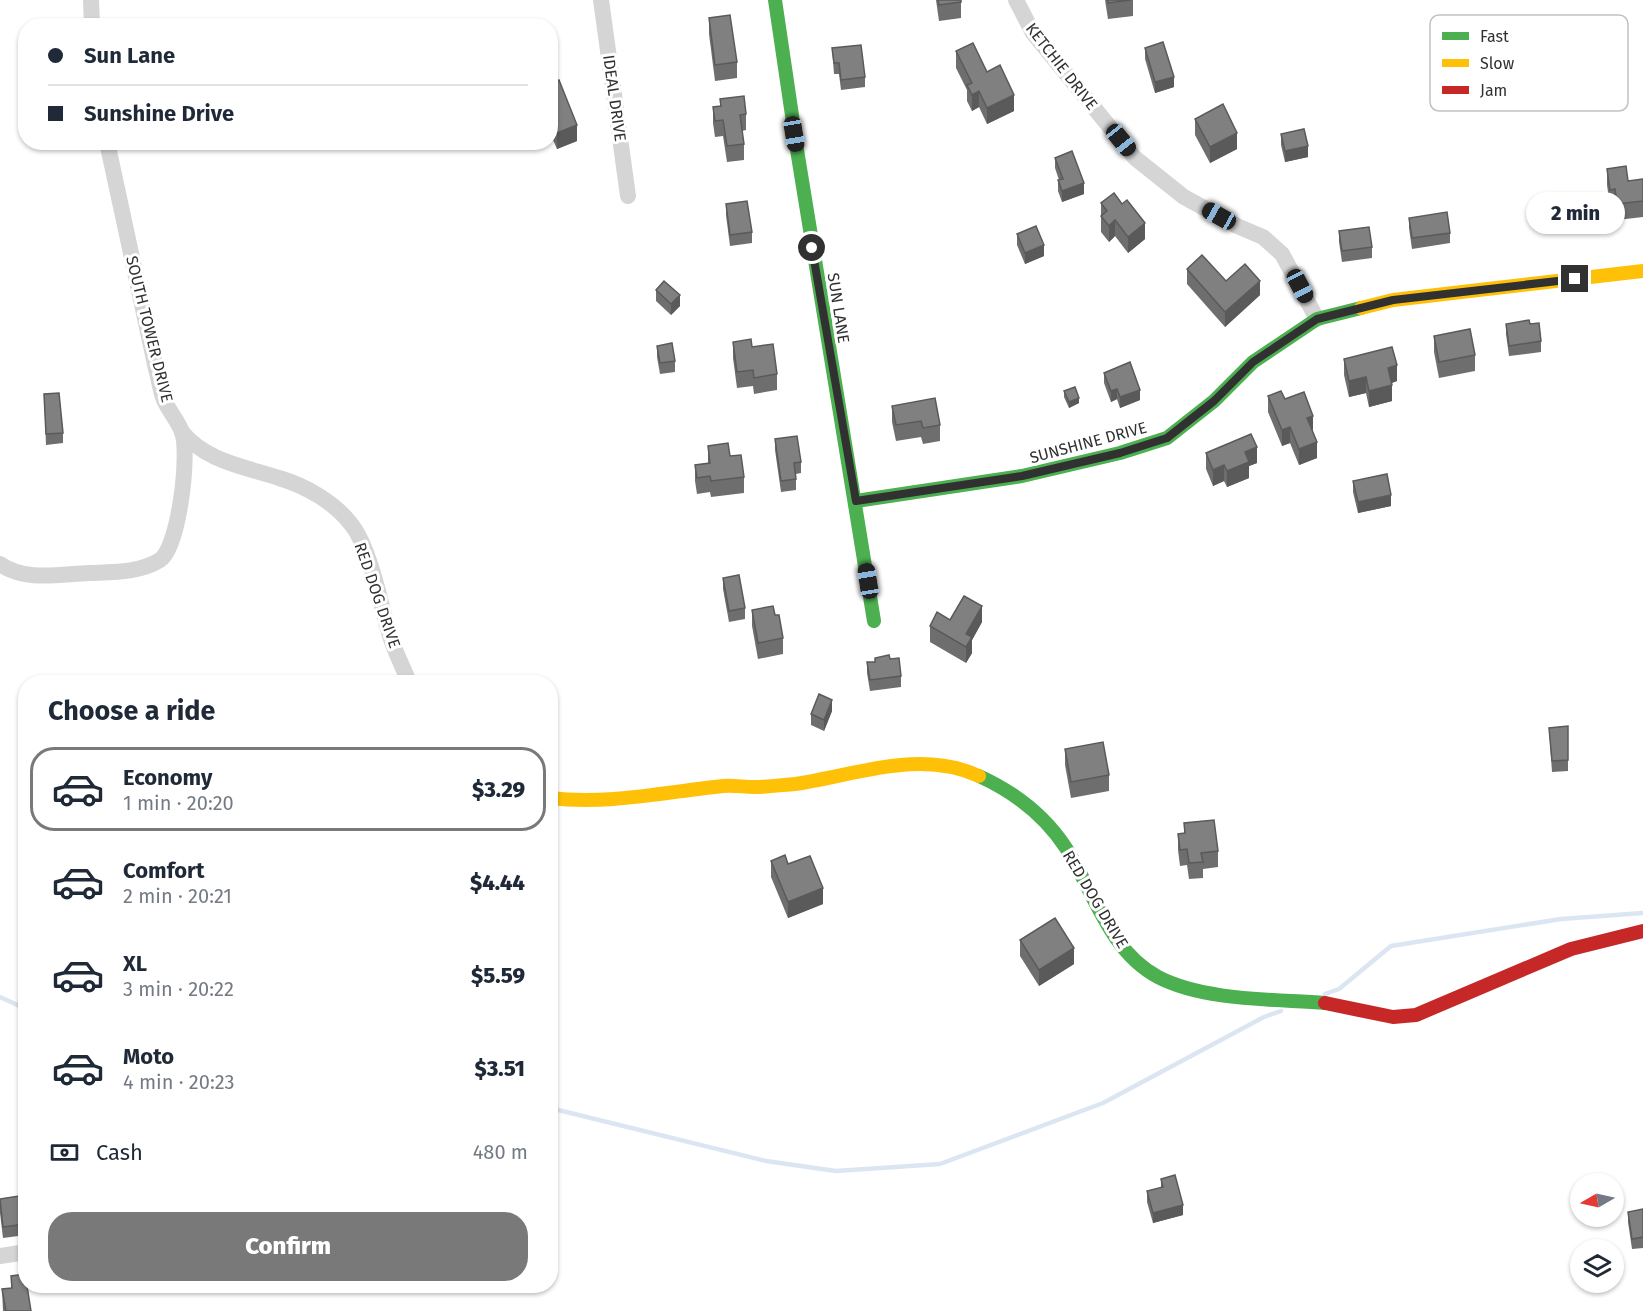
<!DOCTYPE html>
<meta charset="utf-8">
<style>
:root{--surface:#fff;--page:#f2f2f3;--text:#1f2937;--muted:#747a83;--line:#e0e1e3;--accent:#797979}
body{margin:0;font-family:"Fira Sans",sans-serif;background:var(--page);color:var(--text);height:100vh;display:flex;flex-direction:column;font-size:22px;white-space:nowrap}
*{box-sizing:border-box;margin:0}
p{font-size:20px;color:var(--muted)}
.icon{flex:none;width:33px;height:33px;fill:none;stroke:currentColor;stroke-width:2;stroke-linecap:round;stroke-linejoin:round}
.map{position:relative;flex:1;overflow:hidden}
.side{position:absolute;left:18px;top:675px;width:540px;height:618px;display:flex;flex-direction:column;background:var(--surface);border-radius:24px;box-shadow:0 2px 4px #0004}
.side>*{flex:none}
.banner{position:absolute;left:18px;top:18px;width:540px;height:132px;border-radius:24px;box-shadow:0 2px 4px #0004;display:grid;align-content:center;height:132px;padding:0 30px;background:var(--surface)}
.needle{width:39px;rotate:261deg}
.controls{position:absolute;left:1570px;top:1173px;display:grid;gap:12px}
.controls a{display:grid;place-items:center;width:54px;height:54px;border-radius:50%;background:var(--surface);box-shadow:0 2px 4px #0004;font-size:30px}
.end{position:absolute;width:27px;height:27px;margin:-14px;border:8px solid #313131;background:#fff;box-shadow:0 0 0 3px #fff}
.from{border-radius:50%}
.bubble{position:absolute;height:42px;border-radius:21px;background:var(--surface);box-shadow:0 2px 4px #0004;font-size:20px;font-weight:800;line-height:42px;text-align:center}
.car{position:absolute;width:18px;height:36px;margin:-18px -9px;border-radius:8px;box-shadow:0 0 4px 2px #0007;background:linear-gradient(#222 24%,#8ab4d8 0 40%,#222 0 76%,#8ab4d8 0 86%,#222 0)}
.banner b{display:flex;align-items:center;gap:21px;height:57px;font-size:22px}
.banner b+b{border-top:2px solid var(--line)}
.banner i{width:15px;height:15px;background:var(--text)}
ul{padding:0;list-style:none}
li{display:flex;align-items:center;gap:18px;height:84px;margin:0 12px 9px;padding:0 18px;border:3px solid transparent;border-radius:24px}
li div{flex:1}
li b{display:block;font-size:22px}
li em{font-style:normal;font-weight:800}
li.on{border-color:var(--accent)}
li>.icon{width:54px;height:54px;stroke-width:1.5}
h2{padding:0 30px;font-size:27px;line-height:72px}
.pay{display:flex;align-items:center;gap:15px;height:66px;padding:0 30px;font-size:22px}
.pay p{margin-inline-start:auto}
.cta{display:flex;gap:12px;margin-top:auto;padding:12px 30px}
.cta a{flex:1;height:69px;border-radius:24px;background:var(--accent);color:#fff;font-size:24px;font-weight:800;line-height:69px;text-align:center}
.map>svg:first-child{display:block}
</style>
<div class="map">
<svg width="1643" height="1311" viewBox="0 0 1643 1311">
<rect width="100%" height="100%" fill="#fff"/>
<g fill="none" stroke-linecap="round" stroke-linejoin="round">
<g stroke="#dbe6f2" stroke-width="4.5">
<path d="M1325,994l14,-5 52,-43 170,-27 82,-6"/>
<path d="M0,997l26,12"/>
<path d="M550,1108l216,53 70,10 104,-7 163,-61 161,-86 17,-6"/>
</g>
<g stroke="#d5d5d5" stroke-width="16">
<path d="M91,0l1,26"/>
<path d="M601,0l27,196"/>
<path d="M1016,0l17,33 102,125 49,39 53,29 26,11 19,17 35,65"/>
<path d="M182,432c23,29 64,35 97,46 27,8 55,24 72,46 19,23 30,82 39,112 5,16 13,31 19,46"/>
<path d="M0,564c25,18 60,10 89,9 24,-1 50,0 71,-13 19,-13 30,-107 22,-128 -4,-11 -13,-21 -18,-32 -4,-10 -5,-21 -8,-31l-49,-227"/>
<path d="M0,1256l26,-4"/>
</g>
<g stroke="#4caf50" stroke-width="14">
<path d="M775,0l23,156 76,465"/>
<path d="M856,501l166,-25 98,-23 47,-15 47,-37 39,-39 64,-43 44,-11"/>
<path d="M979,776c35,16 66,40 87,72 28,44 43,103 92,129 46,24 116,22 167,26"/>
</g>
<g stroke="#ffc107" stroke-width="14">
<path d="M1361,308l32,-8 250,-29"/>
<path d="M550,798c58,7 115,-6 173,-12 10,-1 21,1 31,1 14,0 28,-2 41,-3 61,-9 125,-35 184,-8"/>
</g>
<path stroke="#c62828" stroke-width="14" d="M1325,1003l68,14 23,-2 155,-66 72,-18"/>
</g>
<g fill="#6e6e6e">
<path d="M936,0h25v18l-22,3z"/>
<path d="M1105,0h28v16l-25,3z"/>
<path d="M709,18l28,44v16l-22,3 -6,-47z"/>
<path d="M832,48l33,29v10l-24,3 -2,-16h-5z"/>
<path d="M1145,48l29,39 -19,6 -10,-34z"/>
<path d="M956,51l31,21 27,39 -27,13 -8,-17 -7,4 -5,-10v-11l-11,-22z"/>
<path d="M550,84l27,57 -20,8 -7,-16z"/>
<path d="M720,99l26,15v16l-4,1 2,13v16l-17,2 -4,-26 -8,1 -2,-14v-16l7,-1z"/>
<path d="M1195,119l42,30 -27,14 -15,-28z"/>
<path d="M1281,134l27,23 -23,5 -4,-17z"/>
<path d="M1055,158l29,36 -22,8 -4,-11v-11h1l-4,-12z"/>
<path d="M1607,169l21,12 15,-2v38l-26,3 -2,-15 -5,1 -3,-21z"/>
<path d="M1101,203l44,36 -17,14 -13,-17 -6,6 -8,-10z"/>
<path d="M726,204l26,28v11l-22,3 -4,-31z"/>
<path d="M1409,218l41,15v10l-38,6 -3,-21z"/>
<path d="M1339,231l33,16v11l-30,4 -3,-20z"/>
<path d="M1017,234l27,22 -19,8 -8,-19z"/>
<path d="M1187,269l39,12 34,14 -35,32 -38,-43z"/>
<path d="M656,290l24,16 -9,9 -15,-14z"/>
<path d="M1506,324h24l11,17v11l-32,4 -3,-22z"/>
<path d="M1434,336l41,19v16l-36,7 -5,-26z"/>
<path d="M733,342l19,5 25,27v16l-23,4 -1,-8 -16,2 -4,-30z"/>
<path d="M657,346l18,15v11l-15,2 -3,-17z"/>
<path d="M1344,359l53,22 -5,2v18l-23,6 -3,-14 -17,4 -5,-22z"/>
<path d="M1104,373l36,27 -20,8 -3,-9 -6,3 -7,-19z"/>
<path d="M1064,391l15,12 -10,5 -5,-11z"/>
<path d="M44,394l19,39v10l-17,2z"/>
<path d="M1268,396l17,3 28,33 4,26 -18,7 -9,-22 -8,3 -14,-34z"/>
<path d="M892,406l48,19v16l-17,3 -2,-7 -25,4 -4,-19z"/>
<path d="M775,439l26,23v11l-5,1v16l-15,2 -6,-42z"/>
<path d="M708,446l22,10 14,21v16l-33,4 -1,-5 -13,2 -2,-13v-16l13,-2z"/>
<path d="M1206,453l51,10 -8,3v12l-22,9 -3,-6 -11,5 -7,-17z"/>
<path d="M1353,481l38,25 -33,7 -5,-21z"/>
<path d="M723,578l22,30v11l-16,3 -6,-33z"/>
<path d="M752,610l23,5 8,23v16l-25,5 -6,-33z"/>
<path d="M950,620l32,2 -10,18v13l-6,10 -36,-21v-16z"/>
<path d="M875,658l15,1 11,17v11l-31,4 -3,-18v-11h8z"/>
<path d="M832,711l-8,20 -13,-6v-11z"/>
<path d="M1568,726v45l-16,1 -3,-44z"/>
<path d="M1065,749l44,26v16l-38,7 -6,-33z"/>
<path d="M1184,823l34,28v16l-15,2v9l-14,1 -2,-14 -7,1 -2,-16v-16l6,-1z"/>
<path d="M771,861l17,3 35,40 -35,14 -17,-41z"/>
<path d="M1020,940l54,24 -35,22 -19,-30z"/>
<path d="M1161,1179l22,36 -30,8 -6,-21v-11l14,-3z"/>
<path d="M25,1195l1,40 -23,3 -3,-25v-14z"/>
<path d="M1643,1209v39l-11,1 -4,-27v-10z"/>
<path d="M11,1276l20,35h-28l-1,-22 9,-1z"/>
</g>
<g fill="#5a5a5a">
<path d="M1174,77v10l-19,6v-11z"/>
<path d="M979,91v16l-7,4v-16z"/>
<path d="M1014,95v16l-27,13v-16z"/>
<path d="M577,125v16l-20,8v-16z"/>
<path d="M1237,133v16l-27,14v-16z"/>
<path d="M1308,146v11l-23,5v-11z"/>
<path d="M1084,183v11l-22,8v-11z"/>
<path d="M1115,220v16l-6,6v-16z"/>
<path d="M1145,223v16l-17,14v-16z"/>
<path d="M1044,245v11l-19,8v-11z"/>
<path d="M1260,281v14l-35,32v-15z"/>
<path d="M680,295v11l-9,9v-11z"/>
<path d="M1397,365v16l-9,3v-16z"/>
<path d="M1366,377v16l-17,4v-16z"/>
<path d="M1392,385v16l-23,6v-16z"/>
<path d="M1117,389v10l-6,3v-11z"/>
<path d="M1140,390v10l-20,8v-11z"/>
<path d="M1079,398v5l-10,5v-6z"/>
<path d="M1313,416v16l-6,2v-16z"/>
<path d="M1290,427v16l-8,3v-16z"/>
<path d="M1317,442v16l-18,7v-16z"/>
<path d="M1257,447v16l-8,3v12l-22,9v-16l18,-19z"/>
<path d="M1224,465v16l-11,5v-16z"/>
<path d="M1391,495v11l-33,7v-11z"/>
<path d="M982,606v16l-10,18v13l-6,10v-29z"/>
<path d="M832,700v11l-8,20v-11z"/>
<path d="M823,888v16l-35,14v-16z"/>
<path d="M1074,948v16l-35,22v-16z"/>
<path d="M1183,1205v10l-30,8v-10z"/>
</g>
<g fill="#808080" stroke="#5a5a5a" stroke-width="1.5">
<path d="M938,0h23v2l-22,3z"/>
<path d="M1108,0h23l-23,3z"/>
<path d="M730,15l7,47 -22,3 -6,-47z"/>
<path d="M1163,42l11,35 -19,5 -10,-34z"/>
<path d="M973,43l14,29 13,-7 14,30 -27,13 -8,-17 -7,4 -5,-10 5,-2 -16,-32z"/>
<path d="M861,45l4,32 -24,3 -2,-17h-5l-2,-15z"/>
<path d="M559,80l18,45 -20,8 -7,-16v-33z"/>
<path d="M744,96l2,18 -6,1 4,29 -17,2 -4,-26 -8,1 -2,-14 8,-1 -1,-7z"/>
<path d="M1223,104l14,29 -27,14 -15,-28z"/>
<path d="M1304,129l4,17 -23,5 -4,-17z"/>
<path d="M1072,151l12,32 -22,8 -4,-11 5,-1 -8,-21z"/>
<path d="M1626,166l2,15 15,-2v22l-26,3 -2,-15 -5,1 -3,-21z"/>
<path d="M1114,193l8,11 5,-4 18,23 -17,14 -13,-17 -6,6 -8,-10 6,-5 -6,-8z"/>
<path d="M747,201l5,31 -22,3 -4,-31z"/>
<path d="M1447,212l3,21 -38,5 -3,-20z"/>
<path d="M1036,226l8,19 -19,8 -8,-19z"/>
<path d="M1369,227l3,20 -30,4 -3,-20z"/>
<path d="M1202,255l24,26 19,-17 15,17 -35,31 -38,-43z"/>
<path d="M664,281l16,14 -9,9 -15,-14z"/>
<path d="M1529,320l1,4 9,-1 2,18 -32,5 -3,-22z"/>
<path d="M1470,329l5,26 -36,7 -5,-26z"/>
<path d="M751,339l1,8 21,-3 4,30 -23,4 -1,-8 -16,2 -4,-30z"/>
<path d="M672,343l3,18 -15,2 -3,-17z"/>
<path d="M1392,347l5,18 -9,3 4,17 -23,6 -3,-14 -17,4 -5,-22z"/>
<path d="M1130,362l10,28 -20,7 -3,-8 -6,2 -7,-18z"/>
<path d="M1075,387l4,11 -10,4 -5,-11z"/>
<path d="M1281,391l4,8 19,-7 9,24 -6,2 10,24 -18,7 -9,-22 -8,3 -14,-34z"/>
<path d="M59,393l4,40 -17,1 -2,-40z"/>
<path d="M935,398l5,27 -17,3 -2,-7 -25,4 -4,-19z"/>
<path d="M1251,434l6,13 -12,5 4,10 -22,9 -3,-6 -11,5 -7,-17z"/>
<path d="M797,436l4,26 -7,1 2,16 -15,2 -6,-42z"/>
<path d="M728,443l2,13 11,-1 3,22 -33,4 -1,-5 -13,2 -2,-13 15,-2 -2,-17z"/>
<path d="M1387,474l4,21 -33,7 -5,-21z"/>
<path d="M739,575l6,33 -16,3 -6,-33z"/>
<path d="M964,596l18,10 -16,28 6,3 -6,10 -36,-21 7,-14 13,8z"/>
<path d="M773,606l2,9h4l4,23 -25,5 -6,-33z"/>
<path d="M889,655l1,4 9,-1 2,18 -31,4 -3,-18h8v-4z"/>
<path d="M819,694l13,6 -8,20 -13,-6z"/>
<path d="M1568,726v34l-16,1 -3,-33z"/>
<path d="M1103,742l6,33 -38,7 -6,-33z"/>
<path d="M1214,820l4,31 -17,2 2,9 -14,1 -2,-14 -7,1 -2,-16 7,-1 -1,-10z"/>
<path d="M785,855l3,9 22,-8 13,32 -35,14 -17,-41z"/>
<path d="M1055,918l19,30 -35,22 -19,-30z"/>
<path d="M1175,1175l8,30 -30,8 -6,-22 16,-4 -2,-8z"/>
<path d="M25,1195l1,29 -23,3 -3,-28z"/>
<path d="M1643,1209v28l-11,2 -4,-27z"/>
<path d="M25,1274l1,12h1l4,25h-25l-4,-22 10,-1 -1,-12z"/>
</g>
<g fill="none" stroke-linecap="round" stroke-linejoin="round">
<path stroke="#313131" stroke-width="8" d="M812,248l44,253 166,-25 98,-23 47,-15 47,-37 39,-39 64,-43 76,-19 182,-21"/>
</g>
<g text-anchor="middle" stroke-width="6" stroke-linejoin="round" paint-order="stroke">
<g font-size="16" fill="#313131" stroke="#fff">
<text transform="translate(1062 66) rotate(52)" y="6">KETCHIE DRIVE</text>
<text transform="translate(615 98) rotate(82)" y="6">IDEAL DRIVE</text>
<text transform="translate(839 308) rotate(81)" y="6">SUN LANE</text>
<text transform="translate(150 329) rotate(76)" y="6">SOUTH TOWER DRIVE</text>
<text transform="translate(1088 442) rotate(-15)" y="6">SUNSHINE DRIVE</text>
<text transform="translate(378 595) rotate(71)" y="6">RED DOG DRIVE</text>
<text transform="translate(1096 899) rotate(59)" y="6">RED DOG DRIVE</text>
</g>
</g>
<rect x="1430" y="15" width="198" height="96" rx="9" fill="#fff" stroke="#c1c1c1" stroke-width="1.5"/>
<rect x="1442" y="32" width="27" height="8" fill="#4caf50"/>
<rect x="1442" y="59" width="27" height="8" fill="#ffc107"/>
<rect x="1442" y="86" width="27" height="8" fill="#c62828"/>
<g font-size="16" fill="#313131">
<text x="1480" y="42">Fast</text>
<text x="1480" y="69">Slow</text>
<text x="1480" y="96">Jam</text>
</g>
</svg>
<div class="controls">
<a><svg class="needle" viewBox="-14 -14 28 28"><path d="M0-13l5 13h-10z" fill="#e53935"/><path d="M0 13l5-13h-10z" fill="#747a83"/></svg></a>
<a><svg class="icon" aria-label="layers" viewBox="0 0 24 24"><path d="M12 4l9 5-9 5-9-5zM3 14l9 5 9-5"/></svg></a>
</div>
<i class="end from" style="left:812px;top:248px"></i>
<i class="end" style="left:1575px;top:279px"></i>
<div class="bubble" style="left:1526px;top:192px;width:99px">2 min</div>
<i class="car" style="left:794px;top:134px;rotate:171deg"></i>
<i class="car" style="left:1121px;top:140px;rotate:141deg"></i>
<i class="car" style="left:1219px;top:216px;rotate:299deg"></i>
<i class="car" style="left:1300px;top:286px;rotate:152deg"></i>
<i class="car" style="left:868px;top:581px;rotate:351deg"></i>
<div class="banner">
<b><i class="from"></i>Sun Lane</b>
<b><i></i>Sunshine Drive</b>
</div>
<section class="side">
<h2>Choose a ride</h2>
<ul>
<li class="on"><svg class="icon" aria-label="car" viewBox="0 0 24 24"><path d="M5 17H2v-5l4-1 3-4h7l3 4 3 1v5h-3M9 17h6M6 11h13"/><circle cx="7" cy="17" r="2"/><circle cx="17" cy="17" r="2"/></svg><div><b>Economy</b><p>1 min · 20:20</p></div><em>$3.29</em></li>
<li><svg class="icon" aria-label="car" viewBox="0 0 24 24"><path d="M5 17H2v-5l4-1 3-4h7l3 4 3 1v5h-3M9 17h6M6 11h13"/><circle cx="7" cy="17" r="2"/><circle cx="17" cy="17" r="2"/></svg><div><b>Comfort</b><p>2 min · 20:21</p></div><em>$4.44</em></li>
<li><svg class="icon" aria-label="car" viewBox="0 0 24 24"><path d="M5 17H2v-5l4-1 3-4h7l3 4 3 1v5h-3M9 17h6M6 11h13"/><circle cx="7" cy="17" r="2"/><circle cx="17" cy="17" r="2"/></svg><div><b>XL</b><p>3 min · 20:22</p></div><em>$5.59</em></li>
<li><svg class="icon" aria-label="car" viewBox="0 0 24 24"><path d="M5 17H2v-5l4-1 3-4h7l3 4 3 1v5h-3M9 17h6M6 11h13"/><circle cx="7" cy="17" r="2"/><circle cx="17" cy="17" r="2"/></svg><div><b>Moto</b><p>4 min · 20:23</p></div><em>$3.51</em></li>
</ul>
<div class="pay"><svg class="icon" aria-label="cash" viewBox="0 0 24 24"><path d="M3 7h18v10H3z"/><circle cx="12" cy="12" r="2"/></svg>Cash<p>480 m</p></div>
<div class="cta"><a>Confirm</a></div>
</section>
</div>
